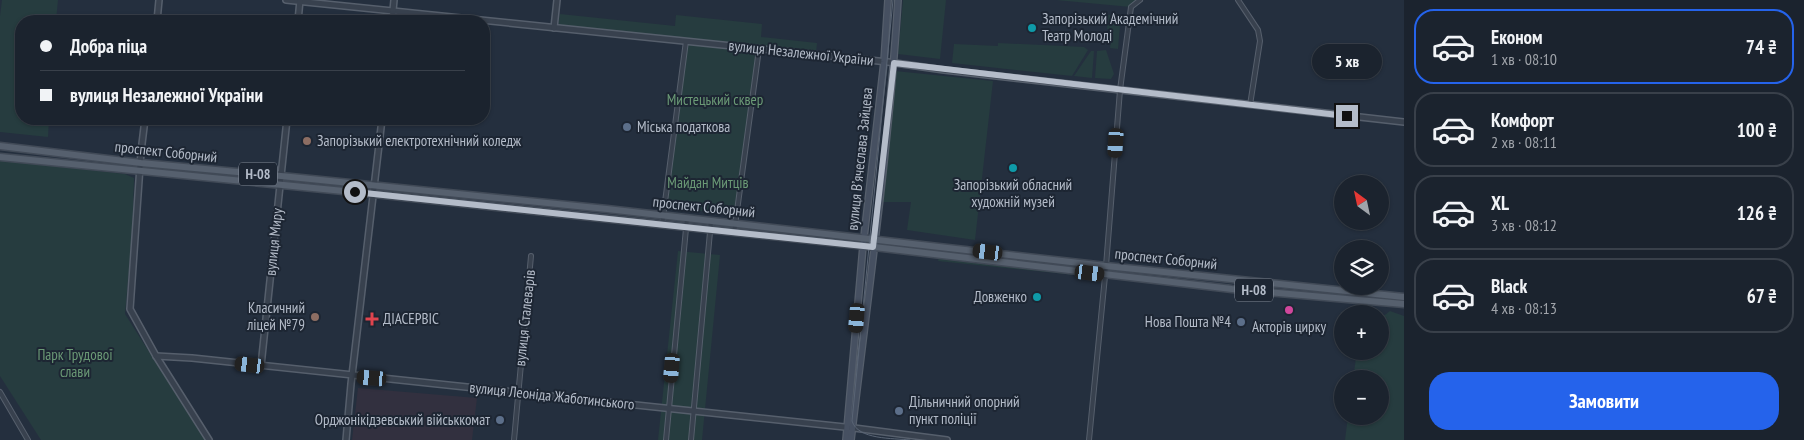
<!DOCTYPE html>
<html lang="uk">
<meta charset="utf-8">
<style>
:root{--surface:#1b232e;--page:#242b36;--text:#f1f3f6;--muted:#a0a4aa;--line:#39404a;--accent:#2563eb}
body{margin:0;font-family:"PT Sans Narrow",sans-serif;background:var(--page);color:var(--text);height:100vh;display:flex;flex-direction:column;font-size:19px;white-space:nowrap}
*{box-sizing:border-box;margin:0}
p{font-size:16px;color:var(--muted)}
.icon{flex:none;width:28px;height:28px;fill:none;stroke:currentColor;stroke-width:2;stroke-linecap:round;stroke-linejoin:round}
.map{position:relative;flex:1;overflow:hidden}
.sheet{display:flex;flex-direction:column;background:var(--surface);width:400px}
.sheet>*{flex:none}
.banner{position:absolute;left:15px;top:15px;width:475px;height:110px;border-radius:20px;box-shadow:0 1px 4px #0004,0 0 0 1px var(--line);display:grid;align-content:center;height:110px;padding:0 25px;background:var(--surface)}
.needle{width:32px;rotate:327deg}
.buttons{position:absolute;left:1334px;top:175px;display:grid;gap:10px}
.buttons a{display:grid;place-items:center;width:55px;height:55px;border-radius:50%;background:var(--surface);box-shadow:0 1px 4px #0004,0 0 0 1px var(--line);font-size:25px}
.end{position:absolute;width:22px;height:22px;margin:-11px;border:6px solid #b4bcc9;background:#111;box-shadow:0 0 0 2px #111}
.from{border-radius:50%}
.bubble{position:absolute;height:35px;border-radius:18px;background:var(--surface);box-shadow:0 1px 4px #0004,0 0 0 1px var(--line);font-size:16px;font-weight:700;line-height:35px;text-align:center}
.car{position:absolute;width:15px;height:30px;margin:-15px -8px;border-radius:6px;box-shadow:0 0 4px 1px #0007;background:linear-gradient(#222 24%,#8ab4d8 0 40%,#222 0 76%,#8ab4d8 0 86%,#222 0)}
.banner b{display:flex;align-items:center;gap:18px;height:48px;font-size:19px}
.banner b+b{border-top:1px solid var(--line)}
.banner i{width:12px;height:12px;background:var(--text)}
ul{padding:9px 0 0;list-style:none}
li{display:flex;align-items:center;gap:15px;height:75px;margin:0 10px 8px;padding:0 15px;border:2px solid var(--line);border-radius:20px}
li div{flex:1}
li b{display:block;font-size:19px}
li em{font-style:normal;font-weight:700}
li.active{border-color:var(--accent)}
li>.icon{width:45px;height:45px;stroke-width:1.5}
.action{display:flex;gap:10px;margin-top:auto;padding:10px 25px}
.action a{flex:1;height:58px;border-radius:20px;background:var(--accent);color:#fff;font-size:20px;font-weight:700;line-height:58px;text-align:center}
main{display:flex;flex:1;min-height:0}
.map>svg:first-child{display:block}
</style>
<main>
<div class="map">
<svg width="1404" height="440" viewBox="0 0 1404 440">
<rect width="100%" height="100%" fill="#242f3e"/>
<path fill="#32303f" d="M358,388l119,10 -5,42h-120z"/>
<g fill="#263c3f">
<path d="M2,0h56l-2,21h-35v98h28l-1,18 -48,-5v-116z"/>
<path d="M903,0h43l-6,59 -42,-5z"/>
<path d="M1056,0h84l-9,7z"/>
<path d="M560,14l115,12 1,-11 86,9 -1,13 56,6 -1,10 -258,-28z"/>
<path d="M1121,14l-3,35 -8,-1 2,-18 -5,-1 1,-14z"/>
<path d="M686,41l73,8 -23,167 -71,-10z"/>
<path d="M998,43l86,4 4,3 -16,26 -120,-13 2,-19 44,2z"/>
<path d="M1106,50l8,24 -3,5 -16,-1 2,-27z"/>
<path d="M1091,51h3l-2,27 -18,-2z"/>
<path d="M895,71l98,10 -18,159 -68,-10 4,-28h-30z"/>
<path d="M0,160l125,14 9,4 -2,60 -7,76 80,126h-164l-41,-64z"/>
<path d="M678,251l42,4 -18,185h-44z"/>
<path d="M939,257l156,18v2l-157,-16z"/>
<path d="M1390,311l14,5v124h-59l3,-24h32v-37h-27l4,-28h23v-36h5z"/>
</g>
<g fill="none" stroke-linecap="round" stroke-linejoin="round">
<g stroke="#565f6c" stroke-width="6">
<g id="minor">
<path d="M1238,0l20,30 2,11 -10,64"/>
<path d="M662,225l24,-184"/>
<path d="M734,233l25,-184"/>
<path d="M0,392l28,48"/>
<path d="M514,440l17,-184"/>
<path d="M666,440l21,-222"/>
<path d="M691,440l20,-219"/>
<path d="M1089,440l17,-174 14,-176 11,-83 9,-7"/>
</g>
</g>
<g stroke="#565f6c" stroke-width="8">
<g id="tertiary">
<path d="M286,0l602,62 56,8 460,52"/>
<path d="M157,21l2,-21"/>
<path d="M298,21l2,-21"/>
<path d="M392,21l2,-21"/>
<path d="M554,28l3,-28"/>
<path d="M145,119l-4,33 -11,157 26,47 53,84"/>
<path d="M156,356l36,2 662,70 93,12"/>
<path d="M261,366l26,-247"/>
<path d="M346,440l5,-56 31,-265"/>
</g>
</g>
<g stroke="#565f6c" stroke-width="8">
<g id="secondary">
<path d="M846,440l17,-194 21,-184 4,-62"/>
<path d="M851,440c17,-146 38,-293 47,-440"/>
</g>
</g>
<g stroke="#414a57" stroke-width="9">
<g id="primary">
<path d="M0,146l141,17 140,13 326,33 499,57 298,31"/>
<path d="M0,157l374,37 483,51 375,44 172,15"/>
</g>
</g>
<use href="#minor" stroke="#38414e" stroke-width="4"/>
<use href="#tertiary" stroke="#38414e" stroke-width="5"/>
<use href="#secondary" stroke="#465061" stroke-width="5.5"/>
<use href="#primary" stroke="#56606e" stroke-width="6"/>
<path stroke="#5a6575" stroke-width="1" d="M893,0l-41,421c6,19 41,17 58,19"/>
</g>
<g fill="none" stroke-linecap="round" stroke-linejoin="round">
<path stroke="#b4bcc9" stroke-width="6" d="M355,192l518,55 21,-184 453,53"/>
</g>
<g fill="#0f9aa8" stroke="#1d2633" stroke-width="2">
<circle cx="1032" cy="28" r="5"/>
<circle cx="1013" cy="168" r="5"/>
<circle cx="1037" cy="297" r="5"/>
</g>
<g fill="#5c6f8a" stroke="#1d2633" stroke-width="2">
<circle cx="627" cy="127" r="5"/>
<circle cx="1241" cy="322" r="5"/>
<circle cx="899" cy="411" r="5"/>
<circle cx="500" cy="420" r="5"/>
</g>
<g fill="#8d6e63" stroke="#1d2633" stroke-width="2">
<circle cx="307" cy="141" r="5"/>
<circle cx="315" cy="317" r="5"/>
</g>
<circle fill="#d1479c" stroke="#1d2633" stroke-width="2" cx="1289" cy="310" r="5"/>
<path fill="#e0444e" stroke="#1d2633" stroke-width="2" d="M369.5 311.5h5v5h5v5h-5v5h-5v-5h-5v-5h5z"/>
<g text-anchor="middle" stroke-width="4" stroke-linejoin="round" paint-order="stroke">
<g fill="#1d2633" stroke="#878f9c" stroke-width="1">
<rect x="239" y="162.5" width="38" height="23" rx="4"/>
<rect x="1235" y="278.5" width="38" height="23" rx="4"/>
</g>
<g font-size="14" font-weight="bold" fill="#b4bcc9">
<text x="258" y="179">Н-08</text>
<text x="1254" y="295">Н-08</text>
</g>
<g font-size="15" fill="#b4bcc9" stroke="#1d2633" text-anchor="start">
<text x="1042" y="24">Запорізький Академічний<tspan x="1042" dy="17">Театр Молоді</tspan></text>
<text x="637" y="132">Міська податкова</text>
<text x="317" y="146">Запорізький електротехнічний коледж</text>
<text x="1013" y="190" text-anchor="middle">Запорізький обласний<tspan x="1013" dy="17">художній музей</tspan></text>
<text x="1027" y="302" text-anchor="end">Довженко</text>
<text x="305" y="313" text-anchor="end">Класичний<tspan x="305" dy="17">ліцей №79</tspan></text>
<text x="383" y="324">ДІАСЕРВІС</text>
<text x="1231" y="327" text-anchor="end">Нова Пошта №4</text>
<text x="1289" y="332" text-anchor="middle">Акторів цирку</text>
<text x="909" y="407">Дільничний опорний<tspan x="909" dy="17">пункт поліції</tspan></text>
<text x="490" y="425" text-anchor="end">Орджонікідзевський військкомат</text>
</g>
<g font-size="15" fill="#b4bcc9" stroke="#1d2633">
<text transform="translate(801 53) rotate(6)" y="5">вулиця Незалежної України</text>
<text transform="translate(166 152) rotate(6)" y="5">проспект Соборний</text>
<text transform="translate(860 159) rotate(-84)" y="5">вулиця Вʼячеслава Зайцева</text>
<text transform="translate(704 207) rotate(6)" y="5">проспект Соборний</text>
<text transform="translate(274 242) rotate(-84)" y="5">вулиця Миру</text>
<text transform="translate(1166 259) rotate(6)" y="5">проспект Соборний</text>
<text transform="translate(525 318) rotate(-84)" y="5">вулиця Сталеварів</text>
<text transform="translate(552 396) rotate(6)" y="5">вулиця Леоніда Жаботинського</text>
</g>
<g font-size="15" fill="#6b9a76" stroke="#1d2633">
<text x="715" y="105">Мистецький сквер</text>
<text x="708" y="188">Майдан Митців</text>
<text x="75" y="360">Парк Трудової<tspan x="75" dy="17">слави</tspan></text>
</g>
</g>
</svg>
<div class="buttons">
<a><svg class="needle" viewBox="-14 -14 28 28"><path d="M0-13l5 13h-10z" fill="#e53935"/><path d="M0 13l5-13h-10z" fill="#a0a4aa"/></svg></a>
<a><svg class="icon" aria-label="layers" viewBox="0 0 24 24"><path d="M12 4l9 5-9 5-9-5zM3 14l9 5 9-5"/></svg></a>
<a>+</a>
<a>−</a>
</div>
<i class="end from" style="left:355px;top:192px"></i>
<i class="end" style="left:1347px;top:116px"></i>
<div class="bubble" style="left:1312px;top:44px;width:70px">5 хв</div>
<i class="car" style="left:1116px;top:143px;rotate:184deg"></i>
<i class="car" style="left:988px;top:252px;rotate:277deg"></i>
<i class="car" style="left:1090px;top:273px;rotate:97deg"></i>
<i class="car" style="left:857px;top:318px;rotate:185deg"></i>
<i class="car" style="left:250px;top:365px;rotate:277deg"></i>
<i class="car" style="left:672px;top:368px;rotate:185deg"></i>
<i class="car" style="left:372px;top:378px;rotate:275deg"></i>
<div class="banner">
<b><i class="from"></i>Добра піца</b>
<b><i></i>вулиця Незалежної України</b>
</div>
</div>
<section class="sheet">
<ul>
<li class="active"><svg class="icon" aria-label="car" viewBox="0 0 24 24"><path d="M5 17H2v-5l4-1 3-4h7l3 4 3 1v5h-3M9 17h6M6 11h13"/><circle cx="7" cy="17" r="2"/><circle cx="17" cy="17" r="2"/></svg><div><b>Економ</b><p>1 хв · 08:10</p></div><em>74 ₴</em></li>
<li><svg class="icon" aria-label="car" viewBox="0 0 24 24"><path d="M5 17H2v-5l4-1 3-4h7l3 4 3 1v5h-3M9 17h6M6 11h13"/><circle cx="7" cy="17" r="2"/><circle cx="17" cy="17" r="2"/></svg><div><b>Комфорт</b><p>2 хв · 08:11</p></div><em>100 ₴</em></li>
<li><svg class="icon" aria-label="car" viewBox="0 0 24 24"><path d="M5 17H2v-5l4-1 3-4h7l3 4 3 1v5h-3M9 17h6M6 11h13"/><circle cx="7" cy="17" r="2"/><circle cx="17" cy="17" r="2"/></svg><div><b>XL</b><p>3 хв · 08:12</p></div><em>126 ₴</em></li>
<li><svg class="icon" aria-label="car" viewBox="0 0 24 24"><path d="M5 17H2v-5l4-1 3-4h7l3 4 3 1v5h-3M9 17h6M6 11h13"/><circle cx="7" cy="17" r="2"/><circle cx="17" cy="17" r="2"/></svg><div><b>Black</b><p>4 хв · 08:13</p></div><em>67 ₴</em></li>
</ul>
<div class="action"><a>Замовити</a></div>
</section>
</main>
